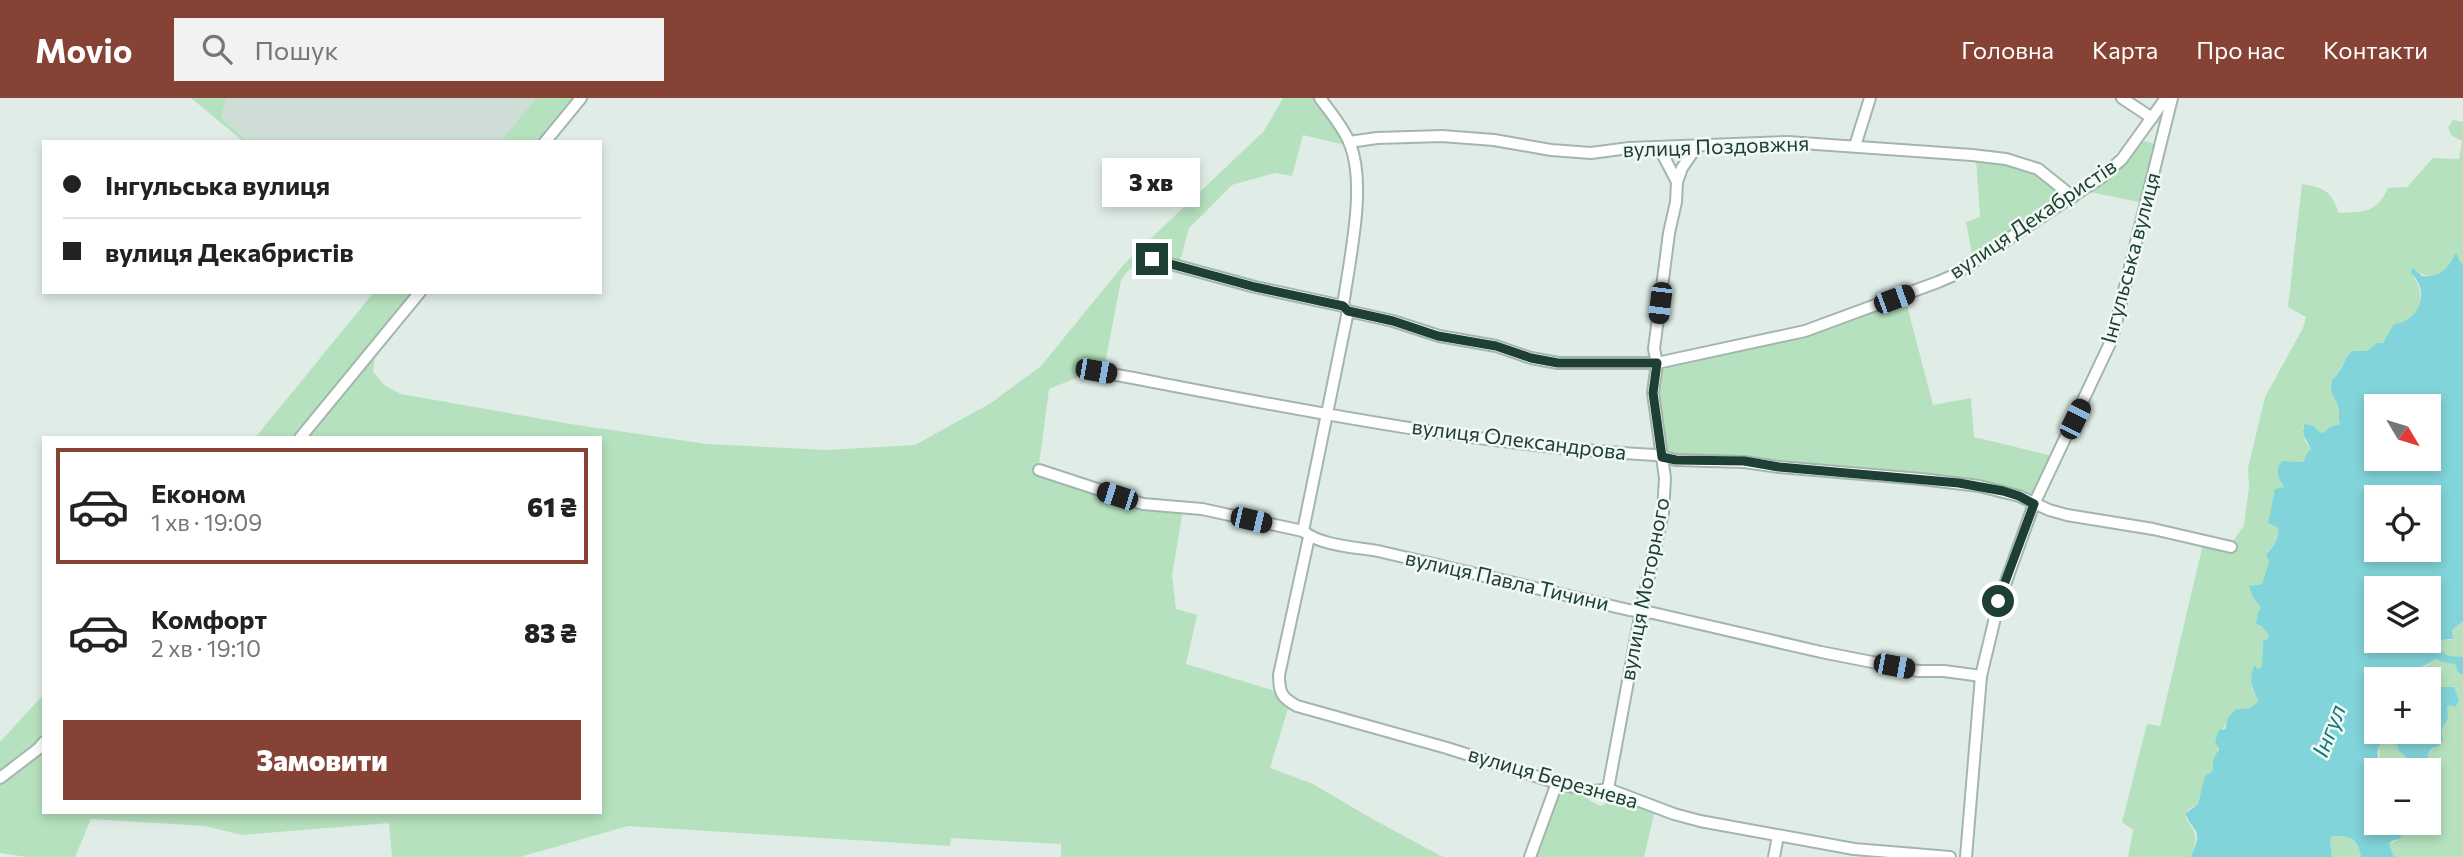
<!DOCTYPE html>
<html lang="uk">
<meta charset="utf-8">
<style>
:root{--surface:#fff;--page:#f2f2f2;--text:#222;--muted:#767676;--line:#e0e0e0;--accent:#854235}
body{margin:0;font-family:Commissioner,sans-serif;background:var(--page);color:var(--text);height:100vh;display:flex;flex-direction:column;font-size:26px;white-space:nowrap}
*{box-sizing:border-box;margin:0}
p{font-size:23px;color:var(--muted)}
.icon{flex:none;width:38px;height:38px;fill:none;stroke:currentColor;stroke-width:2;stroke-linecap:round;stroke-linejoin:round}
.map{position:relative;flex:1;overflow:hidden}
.details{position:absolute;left:42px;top:338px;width:560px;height:378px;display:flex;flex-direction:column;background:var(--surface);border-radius:0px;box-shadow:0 4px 10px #0003}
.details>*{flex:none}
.banner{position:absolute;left:42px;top:42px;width:560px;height:154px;border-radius:0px;box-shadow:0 4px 10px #0003;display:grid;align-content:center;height:154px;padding:0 21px;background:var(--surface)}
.needle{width:46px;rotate:128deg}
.fabs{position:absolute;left:2364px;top:296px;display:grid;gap:14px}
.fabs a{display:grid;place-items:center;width:77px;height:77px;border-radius:0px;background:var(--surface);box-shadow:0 4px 10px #0003;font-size:35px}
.end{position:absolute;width:32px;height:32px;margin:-16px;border:9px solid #1e4034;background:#fff;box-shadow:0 0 0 4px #fff}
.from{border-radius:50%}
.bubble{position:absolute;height:49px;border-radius:0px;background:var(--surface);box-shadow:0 4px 10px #0003;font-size:23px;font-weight:800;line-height:49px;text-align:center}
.car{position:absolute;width:21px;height:42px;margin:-21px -10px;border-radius:9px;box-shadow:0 0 5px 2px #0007;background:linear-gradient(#222 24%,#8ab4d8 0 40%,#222 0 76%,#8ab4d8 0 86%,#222 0)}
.banner b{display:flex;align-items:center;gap:24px;height:66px;font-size:26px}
.banner b+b{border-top:2px solid var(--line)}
.banner i{width:18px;height:18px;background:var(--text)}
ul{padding:12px 0 0;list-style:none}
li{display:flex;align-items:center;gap:21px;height:116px;margin:0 14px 10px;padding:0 7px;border:4px solid transparent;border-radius:0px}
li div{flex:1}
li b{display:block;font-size:26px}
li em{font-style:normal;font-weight:800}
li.on{border-color:var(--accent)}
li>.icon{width:63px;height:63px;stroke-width:1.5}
.cta{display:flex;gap:14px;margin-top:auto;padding:14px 21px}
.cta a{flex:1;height:80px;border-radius:0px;background:var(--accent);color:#fff;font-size:28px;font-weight:800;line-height:80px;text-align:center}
header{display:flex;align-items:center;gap:42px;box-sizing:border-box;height:98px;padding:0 35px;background:var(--accent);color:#fff}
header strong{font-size:33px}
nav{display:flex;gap:38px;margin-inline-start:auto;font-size:24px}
.search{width:490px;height:63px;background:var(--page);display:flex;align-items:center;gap:18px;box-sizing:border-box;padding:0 24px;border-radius:0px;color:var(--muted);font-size:26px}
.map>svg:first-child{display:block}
</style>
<header>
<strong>Movio</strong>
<div class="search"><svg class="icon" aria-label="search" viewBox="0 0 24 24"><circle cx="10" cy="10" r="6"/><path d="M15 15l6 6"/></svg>Пошук</div>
<nav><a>Головна</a><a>Карта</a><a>Про нас</a><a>Контакти</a></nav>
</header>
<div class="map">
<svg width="2463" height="759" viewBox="0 0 2463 759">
<rect width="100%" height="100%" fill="#e0ede6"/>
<path fill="#ceddd5" d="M226,0h310l-36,44h-251l-28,-24z"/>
<g fill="#b6e1be">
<path d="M191,0h35l-5,20 28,24h-5z"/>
<path d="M536,0h39l-36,44h-39z"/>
<path d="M1283,0h35l28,47 -43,-10 -11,41 -17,-3 -43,12 -43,43 -10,37c-24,-3 -44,-8 -58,15l-17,89 -9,6 -9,-1 -37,15 -11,84 145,36 -11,66 4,34 21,6 -11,49 89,27 2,-3 12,17 -19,63 43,16 63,37 67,36h-382v-13l-110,-6 -1,8 -322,-20 -108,31h-128l-3,-34 -147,12 -37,-9 -114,-7 -16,38h-48l-27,-4v-78l44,-31v68h556v-374l-299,-1 121,-145h5l-52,64 -2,15 11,14 17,9 169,30 137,20 119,6 89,-5 76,-42 50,-37 84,-103 139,-132z"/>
<path d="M2453,22l10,2v142l-3,-1 -2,-7 -4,-1c-7,20 -24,29 -40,13l-1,8c10,11 11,38 -5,46 -4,1 -8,0 -11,2 -6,5 -9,13 -14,19h-6l-10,8 -9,-1 -10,4 -11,22 -5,4 -2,6 8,20 2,18 -10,3 -7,6 -5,-2 -4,-5h-11l2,15 6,8 -6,7 -1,6 -22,-1c-8,10 -4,17 2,26l-9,11 -6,25 9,5c2,9 -4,18 -11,24l2,10 -7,22 -10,1c-3,10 6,15 10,23l-4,6v11c8,1 12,8 9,16l-4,1 -1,25 -10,3v19l7,12 -9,7 -14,1c-8,9 -11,18 -18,28 0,10 -1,28 -6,37 -6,9 -12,18 -14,30l-10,6 -2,8c13,20 11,17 5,39h-63l5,-27 -11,-8 25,-98 13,2 44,-186 28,3 12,-18 5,-38 -1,-19 17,-71 38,-69 3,-11 -18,-10 14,-123c23,4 29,7 37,29 25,-2 36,2 49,-25l19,-1 26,-29 26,1 3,-18 -11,-6 -3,-8z"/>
<path d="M2145,43l9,3 1,5 -12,54 -57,-12 49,-44z"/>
<path d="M1976,60l51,9 39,30 -93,62 -7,-37 14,-5z"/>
<path d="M374,194h44l-121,145 -42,1z"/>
<path d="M1905,200l28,107 38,-7 3,39 79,19 -19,37 -8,2 -350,-37 -11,-5c-4,-25 -21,-70 3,-88z"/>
<path d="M2463,523v36h-15l-12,-12 5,-5h11v-10z"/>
<path d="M2437,561l18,5 8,11v182h-69l-5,-13 11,-5 6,-16 23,-1v-52h-6l4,-1 2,-3 -1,-13 16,-16 -2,-8 5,-8v-14l8,-14 -3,-6 -22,3 -1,14v-25h-15v-6z"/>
<path d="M44,596v44l-23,19 -21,12v-27z"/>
<path d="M2386,642l10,3 3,8 11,10v9h-21l-9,-7 -1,-17z"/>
<path d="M1561,690l24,5 4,7 12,6 4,-2 6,-10 44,16 -11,47h-112z"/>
<path d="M2332,738c19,0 26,2 29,21h-29l-2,-18z"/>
</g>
<path fill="#81d4d9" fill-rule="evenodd" d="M2457,156l3,8 3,2v357l-11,9 1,9 -12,1 -5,5 12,11 15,1v18l-5,-3 -3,-8 -13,-2 -5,-3 -21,11 -2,9h-38v53h53l1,-42 4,-3h20l5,13 -4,7 -5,-2 -3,2 1,12 -6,10 1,11 -4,6 -7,2 -4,5 1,13 -2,4h-17v-9l-11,-10 -3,-8 -10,-3 -7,6c-4,12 1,17 10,24h-13v3l-6,-3 -5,3 3,17 8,4v28l30,1 -6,16 -8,2 -3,3 5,13h-33c-3,-19 -10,-21 -29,-21l-2,3 2,18h-141c1,-6 5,-11 6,-17 2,-12 -10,-16 -11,-27l12,-9 7,-28 8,-5v-11l6,-11 -4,-7 4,-12 6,-1 3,-11 8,-9 14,-1 9,-7c-7,-11 -11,-24 -4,-36l2,4 5,-2 1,-26 5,-2v-5l-6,-8 -6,-2 2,-12 3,-4 -8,-11 -4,-11 13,-2 7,-22 -3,-8c7,-6 14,-17 12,-26l-10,-5 7,-34 9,-2c-6,-9 -10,-17 -2,-26l22,1 1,-6 6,-7c-3,-8 -11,-14 -6,-25l9,2 4,5 5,2 7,-6 10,-3c-2,-5 0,-15 -3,-21 -3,-6 -7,-11 -6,-19 2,-8 2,-3 6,-9 12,-15 5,-27 30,-24l10,-8h6l11,-19c25,-2 37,-33 17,-51l1,-4 2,-1 8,8c16,2 27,-7 32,-21zM2376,308h53v52h-53zM2376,399h53v53h-53zM2376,490h53v52h-53z"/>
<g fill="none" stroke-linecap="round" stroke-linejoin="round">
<g stroke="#a2b6ad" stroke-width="14">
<g id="minor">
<path d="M1320,0c10,14 24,30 30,46 17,42 -1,117 -7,162"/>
<path d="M2122,0l30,20"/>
<path d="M545,44l36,-44"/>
<path d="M1349,44l28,-4 65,-2 52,4 57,10 40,3 38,-5 159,-6 184,13 34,4 32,10 35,28"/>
<path d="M1855,48l15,-48"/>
<path d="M1656,49l7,8 14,27"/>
<path d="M1140,161h12l103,28 88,19 5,5 45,10 46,15 57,10 35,12 27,5h99l148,-32 133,-49 14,-6 150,-99 20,-18 44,-61"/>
<path d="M1096,273c185,35 370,74 559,84l21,5 68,2 35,5 142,12 58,7 40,10 30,14 18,5 86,14 78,18"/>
<path d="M300,340l120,-146"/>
<path d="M1039,372l104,34 59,5 101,22c18,15 52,16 75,20l251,59 24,3 168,39 97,19h26l37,5"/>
<path d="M1303,433l45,-220"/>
<path d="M1309,439l-30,138c0,18 3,23 18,31l150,42 110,35 29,7 10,1 12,-2 66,25 26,7 154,28 96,8"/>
<path d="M0,680l38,-29 6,-7"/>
<path d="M1608,691l33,-178 22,-98 2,-35 -12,-85 4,-30 -3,-14 15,-116 7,-31 1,-20 5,-14 15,-22"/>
<path d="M1530,759l27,-74"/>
<path d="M1774,759l4,-21"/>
<path d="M1966,759l15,-181 18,-75 35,-97 78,-165 60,-241"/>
</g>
</g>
<use href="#minor" stroke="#fff" stroke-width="10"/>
</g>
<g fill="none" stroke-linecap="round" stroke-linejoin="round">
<path stroke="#1e4034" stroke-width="9" d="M1152,161l103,28 88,19 5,5 45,10 45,15 58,10 35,12 27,5h99l-4,30 9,64 14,3 68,1 35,6 180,16 44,8 16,5 15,8 -36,97"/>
</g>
<g text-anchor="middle" stroke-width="5" stroke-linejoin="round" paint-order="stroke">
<g font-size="21" fill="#1e4034" stroke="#f1f9f4">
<text transform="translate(1716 49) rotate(-2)" y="7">вулиця Поздовжня</text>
<text transform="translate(2033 121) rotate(-34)" y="7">вулиця Декабристів</text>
<text transform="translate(2131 160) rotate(-75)" y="7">Інгульська вулиця</text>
<text transform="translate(1519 342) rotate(7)" y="7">вулиця Олександрова</text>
<text transform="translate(1507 483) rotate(13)" y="7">вулиця Павла Тичини</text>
<text transform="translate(1645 491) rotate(-79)" y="7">вулиця Моторного</text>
<text transform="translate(1553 680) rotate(16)" y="7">вулиця Березнева</text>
</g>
<g font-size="23" font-style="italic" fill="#117a83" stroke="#f1f9f4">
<text transform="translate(2329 633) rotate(-69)" y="8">Інгул</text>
</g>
</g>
</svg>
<div class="fabs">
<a><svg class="needle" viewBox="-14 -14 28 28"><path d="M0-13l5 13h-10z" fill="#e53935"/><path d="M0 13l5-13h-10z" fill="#767676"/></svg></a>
<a><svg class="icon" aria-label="locate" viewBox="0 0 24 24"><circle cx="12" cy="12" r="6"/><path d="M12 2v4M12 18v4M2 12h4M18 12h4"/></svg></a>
<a><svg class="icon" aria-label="layers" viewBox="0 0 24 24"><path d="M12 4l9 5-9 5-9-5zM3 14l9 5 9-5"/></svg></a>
<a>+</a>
<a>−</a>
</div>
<i class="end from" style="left:1998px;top:503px"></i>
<i class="end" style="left:1152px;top:161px"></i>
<div class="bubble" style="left:1102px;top:60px;width:98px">3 хв</div>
<i class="car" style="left:1894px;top:201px;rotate:70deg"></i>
<i class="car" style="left:1660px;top:205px;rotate:187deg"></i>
<i class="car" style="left:1096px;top:273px;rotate:100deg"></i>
<i class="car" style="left:2075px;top:321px;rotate:26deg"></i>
<i class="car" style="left:1117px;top:398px;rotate:288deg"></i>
<i class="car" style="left:1251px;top:422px;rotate:103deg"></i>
<i class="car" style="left:1894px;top:568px;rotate:101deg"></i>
<div class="banner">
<b><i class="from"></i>Інгульська вулиця</b>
<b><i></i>вулиця Декабристів</b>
</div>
<section class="details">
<ul>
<li class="on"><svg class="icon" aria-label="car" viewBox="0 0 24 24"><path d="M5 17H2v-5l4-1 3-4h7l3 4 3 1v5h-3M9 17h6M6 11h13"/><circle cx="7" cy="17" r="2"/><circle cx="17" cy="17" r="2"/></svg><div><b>Економ</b><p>1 хв · 19:09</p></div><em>61 ₴</em></li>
<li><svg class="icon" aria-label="car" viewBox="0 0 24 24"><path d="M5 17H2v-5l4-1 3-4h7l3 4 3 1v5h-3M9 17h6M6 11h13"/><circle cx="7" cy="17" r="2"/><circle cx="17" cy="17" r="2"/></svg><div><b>Комфорт</b><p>2 хв · 19:10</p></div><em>83 ₴</em></li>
</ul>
<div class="cta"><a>Замовити</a></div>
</section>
</div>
